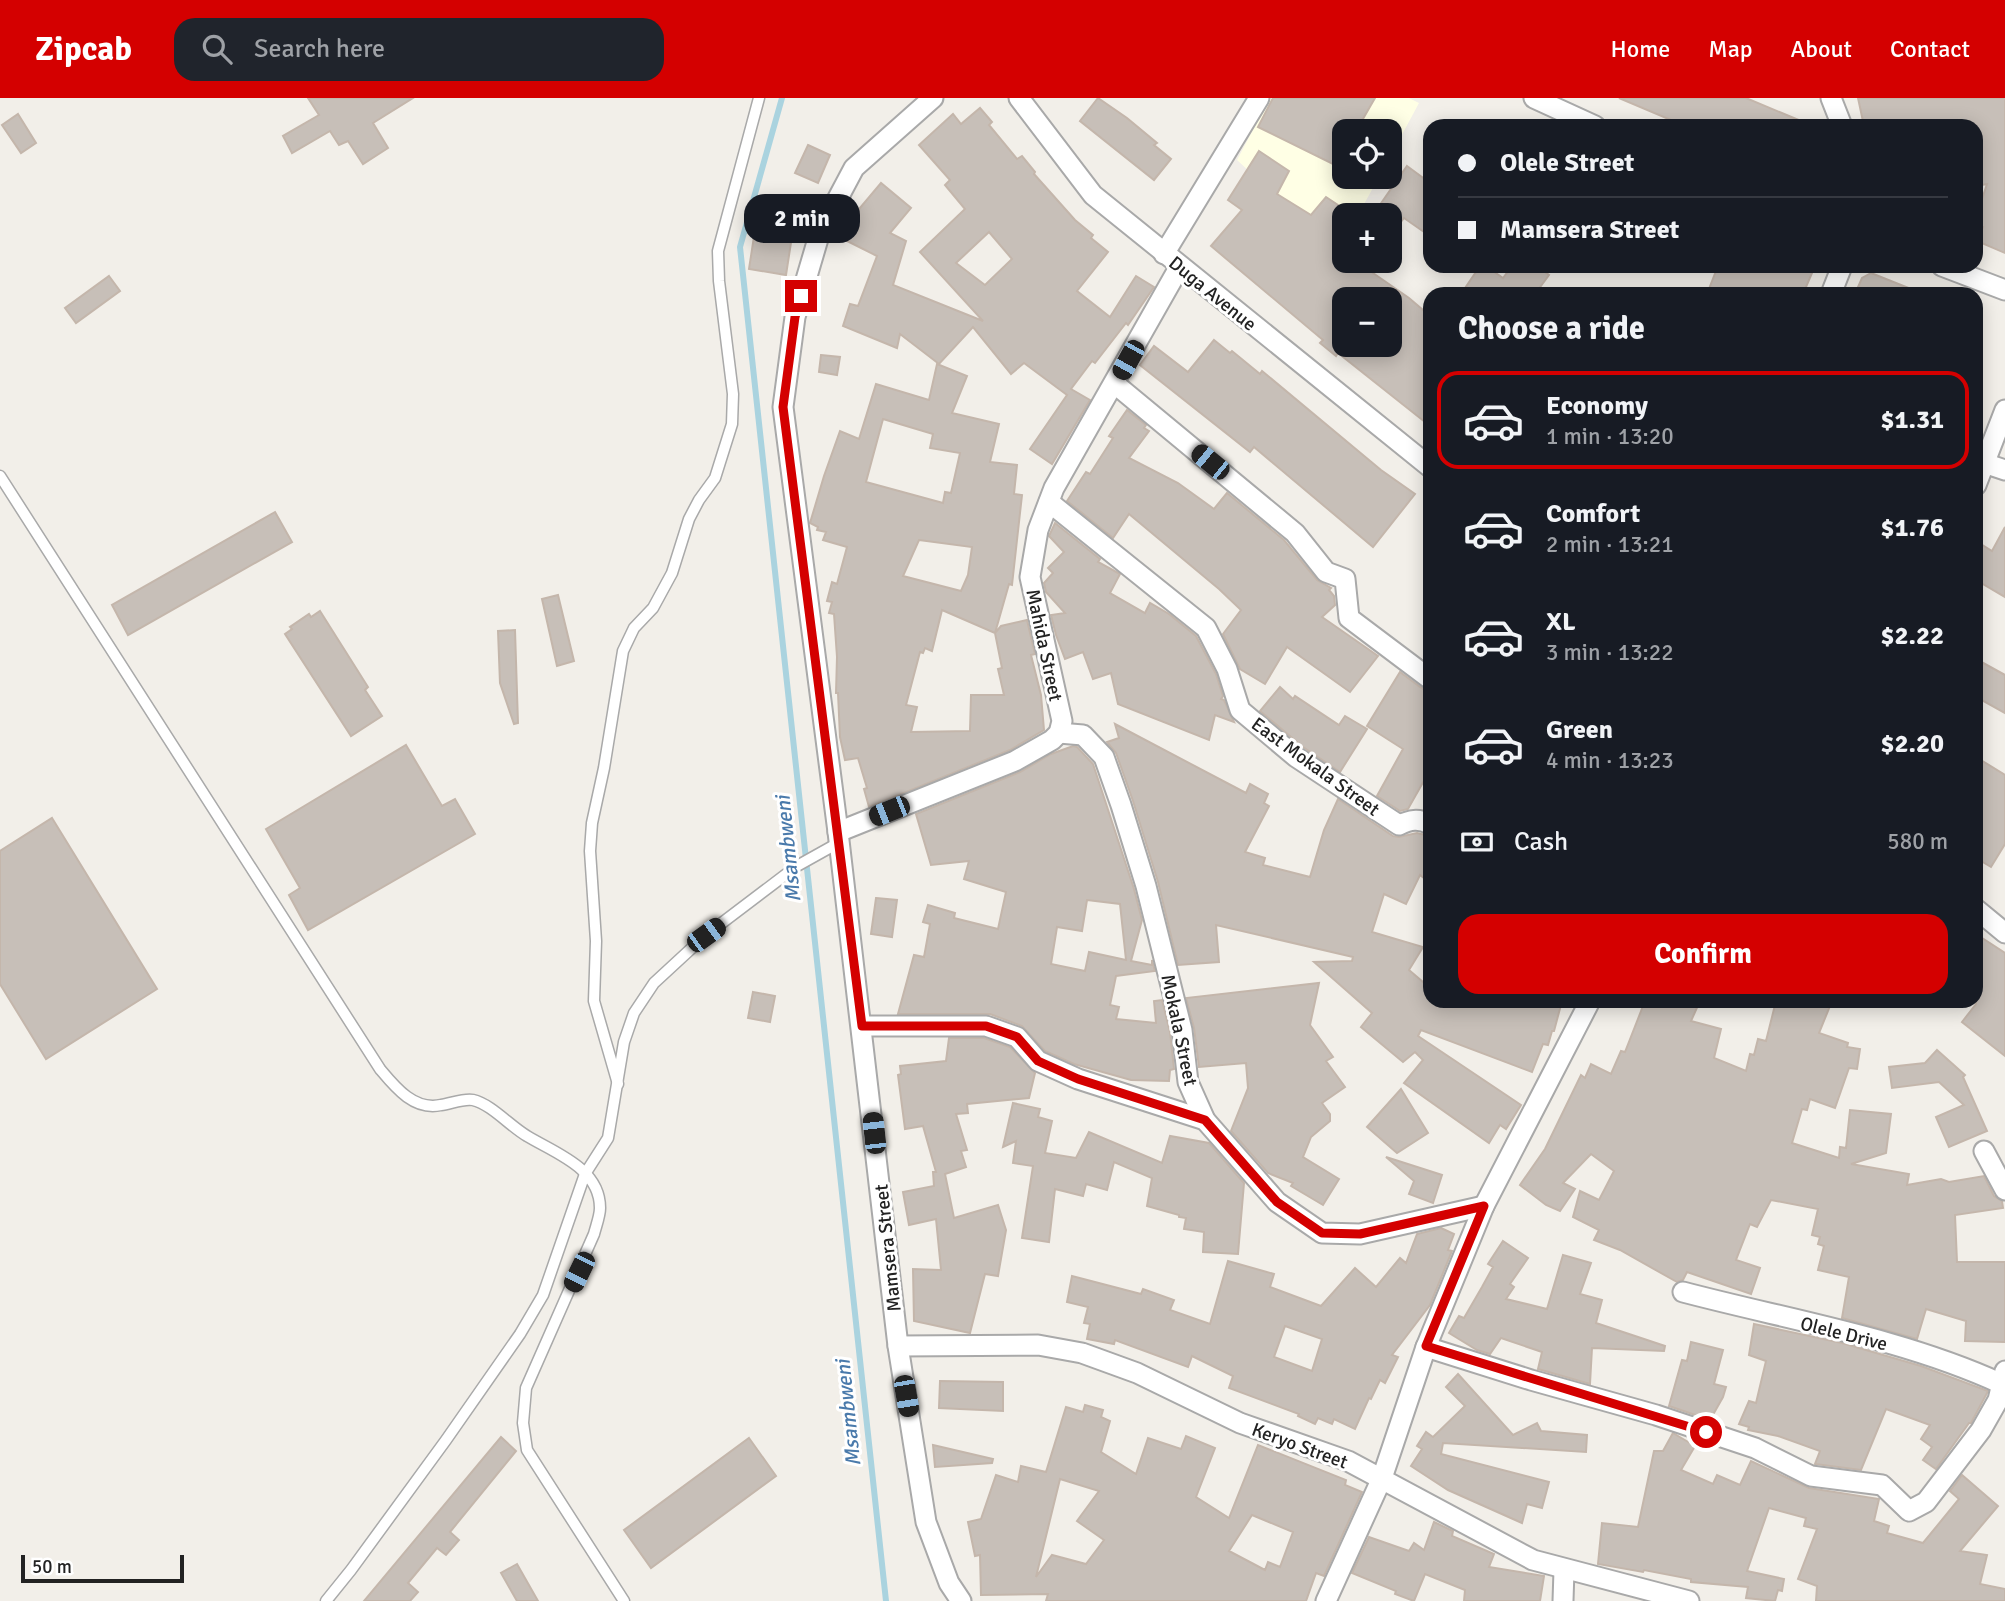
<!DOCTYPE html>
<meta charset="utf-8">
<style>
:root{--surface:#171b24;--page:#20242c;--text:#f1f3f6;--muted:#9ea1a6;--line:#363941;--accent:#d40000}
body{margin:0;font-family:Signika,sans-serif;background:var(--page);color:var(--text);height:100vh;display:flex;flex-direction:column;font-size:26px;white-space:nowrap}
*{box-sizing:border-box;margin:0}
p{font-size:23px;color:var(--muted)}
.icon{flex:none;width:38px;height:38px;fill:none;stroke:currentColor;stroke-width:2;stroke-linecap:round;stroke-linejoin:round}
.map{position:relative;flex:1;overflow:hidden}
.panel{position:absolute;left:1423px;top:189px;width:560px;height:721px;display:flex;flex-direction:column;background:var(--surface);border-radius:21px;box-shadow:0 4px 18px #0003}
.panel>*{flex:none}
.hud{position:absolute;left:1423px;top:21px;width:560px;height:154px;border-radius:21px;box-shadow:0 4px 18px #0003;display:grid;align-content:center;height:154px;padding:0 35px;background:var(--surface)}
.buttons{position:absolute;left:1332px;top:21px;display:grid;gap:14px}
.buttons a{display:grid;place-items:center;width:70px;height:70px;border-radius:14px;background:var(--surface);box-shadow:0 4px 18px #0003;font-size:35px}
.scale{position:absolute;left:21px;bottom:18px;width:163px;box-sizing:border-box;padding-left:7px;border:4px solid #222;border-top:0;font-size:19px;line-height:24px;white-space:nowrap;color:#222;-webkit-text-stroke:5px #fff;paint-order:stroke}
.end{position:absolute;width:32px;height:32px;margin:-16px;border:9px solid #d40000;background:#fff;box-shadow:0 0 0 4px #fff}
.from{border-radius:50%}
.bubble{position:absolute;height:49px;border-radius:21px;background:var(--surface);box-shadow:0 4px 18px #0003;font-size:23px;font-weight:700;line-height:49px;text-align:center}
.car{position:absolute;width:21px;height:42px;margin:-21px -10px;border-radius:9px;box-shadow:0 0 5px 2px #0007;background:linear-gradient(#222 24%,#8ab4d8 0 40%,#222 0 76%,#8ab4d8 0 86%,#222 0)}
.hud b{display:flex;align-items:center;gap:24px;height:66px;font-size:26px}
.hud b+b{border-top:2px solid var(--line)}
.hud i{width:18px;height:18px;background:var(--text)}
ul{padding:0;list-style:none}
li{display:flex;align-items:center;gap:21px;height:98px;margin:0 14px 10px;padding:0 21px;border:4px solid transparent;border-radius:21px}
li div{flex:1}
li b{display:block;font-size:26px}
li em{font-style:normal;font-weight:700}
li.current{border-color:var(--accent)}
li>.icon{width:63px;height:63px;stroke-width:1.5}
h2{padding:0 35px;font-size:32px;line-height:84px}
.pay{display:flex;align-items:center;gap:18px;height:77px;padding:0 35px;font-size:26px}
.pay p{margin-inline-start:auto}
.action{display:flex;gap:14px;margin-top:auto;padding:14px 35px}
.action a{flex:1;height:80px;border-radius:21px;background:var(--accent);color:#fff;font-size:28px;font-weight:700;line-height:80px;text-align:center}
header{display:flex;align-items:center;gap:42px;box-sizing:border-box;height:98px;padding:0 35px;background:var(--accent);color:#fff}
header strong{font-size:33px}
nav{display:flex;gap:38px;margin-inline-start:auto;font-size:24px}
.search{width:490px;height:63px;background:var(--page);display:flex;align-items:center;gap:18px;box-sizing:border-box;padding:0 24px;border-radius:21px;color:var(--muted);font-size:26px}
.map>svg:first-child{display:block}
</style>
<header>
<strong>Zipcab</strong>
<div class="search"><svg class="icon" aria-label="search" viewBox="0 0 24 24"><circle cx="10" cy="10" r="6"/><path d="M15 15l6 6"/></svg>Search here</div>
<nav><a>Home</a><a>Map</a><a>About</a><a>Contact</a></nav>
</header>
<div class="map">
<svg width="2005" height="1503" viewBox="0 0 2005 1503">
<rect width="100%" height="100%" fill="#f2efe9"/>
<path fill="#ffffe5" d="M1270,0h139l10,5 -29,54v-26h-46v46h35l-21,38h-14v26l-7,12 -100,-93z"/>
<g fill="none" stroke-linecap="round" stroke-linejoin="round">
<path stroke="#aad3df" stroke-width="6" d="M782,0l-42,149 146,1354"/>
</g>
<g fill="#c7bfb8" stroke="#c4b6ab" stroke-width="2" fill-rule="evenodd">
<path d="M308,0h105l-40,25 15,25 -25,16 -15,-23 -9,4 -9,-14 -38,22 -9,-17 36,-21z"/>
<path d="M1098,0l29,20 30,25 -3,2 17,14 -17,21 -74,-59z"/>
<path d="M1273,0h102l-19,33h-12v24l-4,9h-7l-75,-37z"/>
<path d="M1619,0h127l67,28h-128z"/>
<path d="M1858,0h147v155l-28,-12 6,-14 -7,-3v-7l11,-33 -11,2v-60h-112z"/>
<path d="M980,10l12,14 -3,3 28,34 5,-3 13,16 -1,2 41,46 18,15 -2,3 17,14 -31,39 33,26 26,-41 18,11 -26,38 -2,-2 -31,40 -3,-2 -21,28 19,11 -38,64 -22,-15 37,-54 -43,-32 -13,11 -38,-47 -34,37 -39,-30 -3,14 -54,-22 7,-22 8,2 19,-50 -34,-17 11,-24 27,-32 30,25 -21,25 16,8 -13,44 90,36 -63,-69 45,-43 -20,-24 5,-5 -31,-35 34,-31 8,10zM989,134l23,27 -27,26 -29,-22z"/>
<path d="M18,16l18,29 -15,10 -19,-28z"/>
<path d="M808,47l22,10 -12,28 -23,-10z"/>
<path d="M1259,53l30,20 -12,23 34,21 15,-18 18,12v26l-7,10 7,6v10h35l-6,12 36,25 21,18v110l-92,-73 -2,3 -16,-13 3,-3 -112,-94 31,-36 -14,-10zM1344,201h46v46h-46z"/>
<path d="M1407,68l23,17v53l-26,-18 -7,9 -7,-5v-7h-10l-5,-3z"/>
<path d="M755,132l37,6 -6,39 -37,-6z"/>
<path d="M1480,168h6l17,12 9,-12h25l12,9 -14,19h-74z"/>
<path d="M1718,168h97l-12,28h-96z"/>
<path d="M1871,175l50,20v1h-66l7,-16z"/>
<path d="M109,178l11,15 -44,32 -11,-15z"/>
<path d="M1214,242l16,13 2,-2 28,23 2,-3 119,99 34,24 -42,53 -119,-100 -4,5 -110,-87 14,-19 34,26z"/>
<path d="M821,257l19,2 -3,18 -18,-3z"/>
<path d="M937,266l30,12 -15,37 47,11 -9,38 27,3 -3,29 8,1 -10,90 -3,-1 -14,49 6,-7 26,-6 8,34 -4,1 10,40 3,35 -34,20 -141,57 -5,-18 3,-1 -9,-30 -13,2 -5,-23 -2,-44h-2l1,-36 -3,-43 -5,-1 3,-11 -5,-1 5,-19 5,2 10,-37 -24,-7 3,-8 -9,-2 1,-3 -8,-4 14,-47 16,-45 19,8 17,-55 53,16zM883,321l50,15 -3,14 30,5 -9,40 -6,-1 -2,11 -77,-21zM919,442l53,7 -4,28 -7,16 -58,-15zM942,512l53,23 7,35 -4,1 6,26h-33l-1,36 -59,1 6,-25 -11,-2 14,-53 3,1 2,-5 7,3z"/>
<path d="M1127,312l19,15 -2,3 5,3 -20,27 49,25 36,26 13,-16 57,47 33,40 14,8 -2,2 5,6 1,9 -13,12 56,39 -28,36 -63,-45 -22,37 -25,-15 -17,-35 18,-24 -22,-21 -90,-75 -16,24 -46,-37 19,-29 4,2 23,-36 -4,-2z"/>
<path d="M275,414l17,30 -164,93 -16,-30z"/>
<path d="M1055,425l45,36 -2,3 22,12 -10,19 35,20 5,-10 19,11 27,22 20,38 7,22 -2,3 3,1 10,22 -19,-7 -6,25 -91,-36 -7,-31 -18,6 -10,-27 -18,7 -9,-24 -5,-20 14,-2 -19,-21 -2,-9 9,-10 -5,-5 16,-16 -15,-16z"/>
<path d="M2005,429v70l-29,-17v-39l16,10z"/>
<path d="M558,497l16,66 -17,5 -15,-67z"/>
<path d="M320,513l48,76 -3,3 17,26 -31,20 -66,-102 7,-5 -2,-2 19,-13 2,3z"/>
<path d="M515,532l3,93 -4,1 -14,-41 -2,-52z"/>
<path d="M1976,561l29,16v38l-29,-16z"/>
<path d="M1400,574l23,17 7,2v79l-22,39 -8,2 -23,-15 26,-47 -36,-23z"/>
<path d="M1280,589l13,12 2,-3 44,29 6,-9 22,13 -27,43 -37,-25 -43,-36z"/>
<path d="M1115,626l131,69 4,-9 18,10 -4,9 5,3 -24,46 20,6 -2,7 47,12 14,-47 14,-31 55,37 6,1 18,-4 13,3v47l-10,-8 -14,29 -22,-10 -12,38 51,15 -14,23 21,18v13h132l-8,30h-2l-4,14 -5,-1 -11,28 -111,-42 -3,6 103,69 -15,24 -6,-4 -11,18 -85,-60 19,-23 -8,-8 -12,10 -42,-35 11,-14 -58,-51 38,-1 1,-4 -137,-32 3,37 -41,3 -20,-83 -25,-81 -17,-48 -9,-11 12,-4z"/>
<path d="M406,647l36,61 13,-7 20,35 -167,96 -19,-35 11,-7 -34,-59z"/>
<path d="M1073,648l4,1 16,17 41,125 8,31 -11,41 21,4v-5l3,11 -39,5 -6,29 9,2 -3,12 40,4 -2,-22 8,-1 8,32 4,37 -4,1 -1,11 -38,-1 -57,-16 -29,-13 -23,-25 -32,-12h-92l16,-59 10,2 6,-33 -7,-2 5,-17 27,8 -1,5 44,11 8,-37 -42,-13 5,-18 -38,4 -15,-51 104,-42 31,-18zM1087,802l33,4 6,56 -37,-8 -4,19 -34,-7 6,-37 25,4z"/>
<path d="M1976,659l29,18v69l-14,23 -15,-9z"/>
<path d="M52,720l105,171 -111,70 -46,-75v-133z"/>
<path d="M876,800l21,2 -5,37 -21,-3z"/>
<path d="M1976,836l29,19v103l-43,-34 14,-18z"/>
<path d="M1319,885l-9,42 23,32 -7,4 19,26 -23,16 8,11v7l-19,16 -8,20 36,22 -16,26 -32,-19 2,-3 -25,-10 -37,-42 17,-43 -2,-25 -47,4 -5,-39 -8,-30z"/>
<path d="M753,894l22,4 -5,26 -22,-4z"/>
<path d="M1645,903h55l-9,20 30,8 -7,29 32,13 4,-17 4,1 4,-16 8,2 10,-40h56l-13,32 29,10 -1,4 13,2 -3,20 -8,-1 -14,40 -25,-9 -3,11 -5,-1 -10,34 47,15 1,-11 6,1 4,-38 41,4 -5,39 -35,11 58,10 -2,11 34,-6 8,3 35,-6 10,20 8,5 1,7 -48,7 2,47h48v80l-40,-1 1,-20 -40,-12 -9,30 -75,-21 7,-41 -31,-7 6,-24 -6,-2 2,-7 -8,-2 6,-26 -47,-9 -14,27 -7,-3 -14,36 24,8 -9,26 -64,-22 -4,8 -6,2 -57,-32 -26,-10 5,-10 -26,-13 7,-26 19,9 15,-29 -23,-17 -28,29 12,6 -15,22 -14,-6 -26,-20 25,-36 36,-74 4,3 6,-14 20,10 10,-23 4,1z"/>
<path d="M949,940h35l26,9 25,26 -6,25 -62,6 1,9 -12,1 11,36 -6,1 5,16 -21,7 9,44 44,-13 8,25 -8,46 -13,-2 -15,59 -56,-12 -1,-52 28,1 -5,-51 -27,6 -6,-33 31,-6 -1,-14h3l-13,-46 -18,3 -7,-54 3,-1 -1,-8 46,-5z"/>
<path d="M1937,952l28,25 -2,2 24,54 -38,16 -13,-30 28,-12 -25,-23 -47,6 -3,-21 36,-4z"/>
<path d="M1401,991l27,44 -31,20 -30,-26z"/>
<path d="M1013,1005l27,6 -2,8 14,4 -7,32 31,5 13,-26 73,31 8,-27 39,7 35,40 -6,71 -35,-2 1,-20 -20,-3 2,-11 -7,-1v-2l-32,-9 5,-28 -38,-16 -7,28 -21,-6 -3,12 -28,-7 -6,53 -27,-4 11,-72 -20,-3 3,-22 -13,6z"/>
<path d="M1386,1059l56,18 -9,28 -24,-9 5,-13z"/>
<path d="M1441,1130l13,6 -6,16 4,1 -22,54 -38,50 6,2 -13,26 -5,-3 -9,19 -2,-1 -14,31 -21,-10 -2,5 -14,-6 -3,6 -17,-8 1,-2 -70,-26 4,-12 -41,-20 -4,11 -73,-27 -1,4 -27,-5 3,-15 -6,-1 4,-16 -21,-5 5,-26 69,18 2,-5 31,11 -4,10 40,14 18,-63 46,13 -4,13 51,19 34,-38 21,19 24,-29 6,5 11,-29zM1285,1228l37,13 -10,32 -38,-14z"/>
<path d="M1503,1143l25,17 -18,26 4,3 -8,12 41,10 16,-54 28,8 -11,31 22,6 -6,23 69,23 -1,5 -72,-3 -2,36 -52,-15 4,-17 -41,-14 -11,16 -13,-4 -28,-17 10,-17 5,2 18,-31 11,-20 -5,-3z"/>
<path d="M1754,1226l88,19 79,23 67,25 -2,4 -15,28h-2l-33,46 -13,-9 9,-13 -11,-8 9,-14 -44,-16 -25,61 -46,-6 5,-13 -42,-15 -30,-6 1,-3 -10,-3 10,-23 7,2 10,-42 -17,-6z"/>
<path d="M1691,1244l32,8 -9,34 12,3 -3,10 -13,23 -41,-14 13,-46 5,1z"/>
<path d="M1458,1276l55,61 24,-12 4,8 46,4 -1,17 -143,-9 -2,11 108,28 -7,26 -15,-4 -5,19 -74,-33 -37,-24 11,-17 -5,-3 9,-14 7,5 32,-31 -19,-19z"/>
<path d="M940,1283l63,1v29l-64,-3z"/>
<path d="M1085,1307l18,5 -2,7 9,4 -9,31 35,22 12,-36 33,11 5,-13 29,12 -19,49 33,21 29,-73 88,35 -1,5 17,7 -38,84 -8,-3 -10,28h-260l2,-7 -67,1 -1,-40 -5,1 -7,-34 13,-3 15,-44 22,7 3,-16 25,6 20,-65 17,5zM1060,1381l39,12 -22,30 27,19 -18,24 -34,-9 -16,22zM1252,1417l41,17 -13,35 -12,-5 -3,8 -36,-19z"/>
<path d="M1673,1335l22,13 -14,24 32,14 4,-9 23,10 11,-24 58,27 70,11 -5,22 15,5 -2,7 36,10 36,-44 -9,-8 12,-16 36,31 -38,45 27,4 -7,29 25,5v12h-189l1,-15 -19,-7 19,-50 -13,-3 2,-8 -37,-10 -22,63 37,8 -2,12 -4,-1 -3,11 -29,-3 2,-11 -57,-5v-3l-47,-9 -1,2 -45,-8 4,-41 36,4 16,-76h9z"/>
<path d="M501,1339l15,14 -66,81 9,8 -13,15 -9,-7 -29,35 10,9 -8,9h-46z"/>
<path d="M749,1340l27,38 -125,92 -27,-38z"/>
<path d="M933,1347l60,14 -1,4 -57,4z"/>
<path d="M1434,1424l19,9 -1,5 42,18 -5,13 55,9 -4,25h-76l1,-11 -40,-16 -11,27 -19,-7 1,-3 -44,-18 17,-36 40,14 5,-8 10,7z"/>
<path d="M517,1466l21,37h-21l-16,-28z"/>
</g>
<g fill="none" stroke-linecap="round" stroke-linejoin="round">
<g stroke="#a9a9a9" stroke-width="13">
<g id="service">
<path d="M0,378l380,593c15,18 34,42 61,36 9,-1 23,-7 32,-5 18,4 38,27 54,36 28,17 73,32 73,72 0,8 -4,18 -6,26l-68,154 -3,35 4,27 97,151"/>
<path d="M618,986l-24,-83 2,-60 -6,-90 2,-28 12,-55 19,-117 11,-23 19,-20 19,-35 17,-54 10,-19 16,-22 17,-54 1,-30 -14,-113 -1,-30 41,-153"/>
<path d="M326,1503l25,-31 95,-130 74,-106 23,-39 42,-121 23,-36 16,-96 10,-29 20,-30 52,-48 91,-69 43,-24"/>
</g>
</g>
<g stroke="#a9a9a9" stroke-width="23">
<g id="minor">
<path d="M933,0l-79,70 -34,64 -25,85 -12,90 55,425 60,514 28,176 23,61 12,18"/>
<path d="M1019,0l74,97 337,272"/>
<path d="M1534,0l61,28"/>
<path d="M1831,0l11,28"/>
<path d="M1164,156l95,-156"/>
<path d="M1942,168l63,24"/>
<path d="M1831,196l11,-28"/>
<path d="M1115,286l180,149 31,39 19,7 4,39 81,61"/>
<path d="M1984,365l21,7"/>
<path d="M1976,387l29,-75"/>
<path d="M1049,404l157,126 21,41 13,41 56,47 103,68c11,-5 19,-7 31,-1"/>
<path d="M1059,635l24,2 21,22 17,48 25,81 36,144 6,52 17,38 72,82 45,31 38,1 124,-28"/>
<path d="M838,734l177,-71 37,-21 7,-7 3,-12 -32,-144 8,-47 16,-42 126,-222"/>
<path d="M1976,811l29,24"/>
<path d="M862,928h124l31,11 21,24 40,18 127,41"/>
<path d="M1984,1053l21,39"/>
<path d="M1683,1194c106,28 219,46 319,92"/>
<path d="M898,1248l140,-1 44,8 55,20 103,50 108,38 185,99 156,41"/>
<path d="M1426,1249l105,33 125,35 99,33 56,28 71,9 27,26 17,-9 55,-72 17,-30 7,-29"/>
<path d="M1326,1503l56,-123 44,-131 58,-141 106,-205"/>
<path d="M1563,1503l1,-31"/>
</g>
</g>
<use href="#service" stroke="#fff" stroke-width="10"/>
<use href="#minor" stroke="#fff" stroke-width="19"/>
</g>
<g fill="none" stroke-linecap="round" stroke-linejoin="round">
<path stroke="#d40000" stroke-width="9" d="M801,198l-6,21 -12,90 79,619h124l31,11 21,24 40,18 127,41 72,82 45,31 38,1 124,-28 -58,140 280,86"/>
</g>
<g text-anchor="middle" stroke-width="6" stroke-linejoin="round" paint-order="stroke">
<g font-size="19" fill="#222" stroke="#fff">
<text transform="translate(1213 195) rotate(39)" y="7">Duga Avenue</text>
<text transform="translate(1045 547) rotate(78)" y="7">Mahida Street</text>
<text transform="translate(1316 668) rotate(36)" y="7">East Mokala Street</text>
<text transform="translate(1180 932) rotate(78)" y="7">Mokala Street</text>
<text transform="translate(887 1150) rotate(-96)" y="7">Mamsera Street</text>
<text transform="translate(1844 1235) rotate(14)" y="7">Olele Drive</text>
<text transform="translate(1300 1347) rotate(20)" y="7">Keryo Street</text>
</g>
<g font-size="21" font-style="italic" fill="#4a7aab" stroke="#fff">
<text transform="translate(788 751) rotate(-96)" y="7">Msambweni</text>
<text transform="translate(848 1315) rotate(-96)" y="7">Msambweni</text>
</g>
</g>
</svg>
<div class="buttons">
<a><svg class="icon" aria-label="locate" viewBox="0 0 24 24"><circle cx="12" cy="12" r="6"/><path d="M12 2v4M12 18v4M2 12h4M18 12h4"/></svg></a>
<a>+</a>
<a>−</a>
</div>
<div class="scale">50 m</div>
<i class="end from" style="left:1706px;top:1334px"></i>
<i class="end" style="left:801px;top:198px"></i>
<div class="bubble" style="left:744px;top:96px;width:116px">2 min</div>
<i class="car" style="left:1128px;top:262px;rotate:209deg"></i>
<i class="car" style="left:1210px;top:364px;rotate:309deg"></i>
<i class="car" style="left:889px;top:713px;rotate:248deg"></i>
<i class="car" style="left:706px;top:837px;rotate:54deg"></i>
<i class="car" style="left:874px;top:1035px;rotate:354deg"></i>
<i class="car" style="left:579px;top:1174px;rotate:206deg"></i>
<i class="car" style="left:906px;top:1298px;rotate:170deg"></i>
<div class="hud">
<b><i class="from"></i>Olele Street</b>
<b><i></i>Mamsera Street</b>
</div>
<section class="panel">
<h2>Choose a ride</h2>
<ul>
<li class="current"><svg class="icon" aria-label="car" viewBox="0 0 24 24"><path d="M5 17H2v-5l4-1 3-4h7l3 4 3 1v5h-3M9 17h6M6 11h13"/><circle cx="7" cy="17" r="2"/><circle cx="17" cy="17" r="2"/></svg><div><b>Economy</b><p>1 min · 13:20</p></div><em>$1.31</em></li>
<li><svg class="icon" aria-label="car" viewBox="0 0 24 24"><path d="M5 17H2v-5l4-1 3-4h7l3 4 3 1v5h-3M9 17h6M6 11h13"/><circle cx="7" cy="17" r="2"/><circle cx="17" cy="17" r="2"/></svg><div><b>Comfort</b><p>2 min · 13:21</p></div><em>$1.76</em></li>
<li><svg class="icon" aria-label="car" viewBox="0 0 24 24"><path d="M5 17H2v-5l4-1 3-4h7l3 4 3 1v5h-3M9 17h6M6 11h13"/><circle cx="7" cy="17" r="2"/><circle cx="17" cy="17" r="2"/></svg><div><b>XL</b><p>3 min · 13:22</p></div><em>$2.22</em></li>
<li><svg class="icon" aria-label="car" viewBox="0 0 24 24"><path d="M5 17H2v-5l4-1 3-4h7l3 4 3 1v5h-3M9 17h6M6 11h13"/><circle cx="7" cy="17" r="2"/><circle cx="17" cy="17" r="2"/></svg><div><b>Green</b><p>4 min · 13:23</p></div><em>$2.20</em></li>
</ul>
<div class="pay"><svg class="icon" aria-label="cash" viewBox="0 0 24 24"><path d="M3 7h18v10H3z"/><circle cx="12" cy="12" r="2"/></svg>Cash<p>580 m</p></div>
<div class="action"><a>Confirm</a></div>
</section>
</div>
